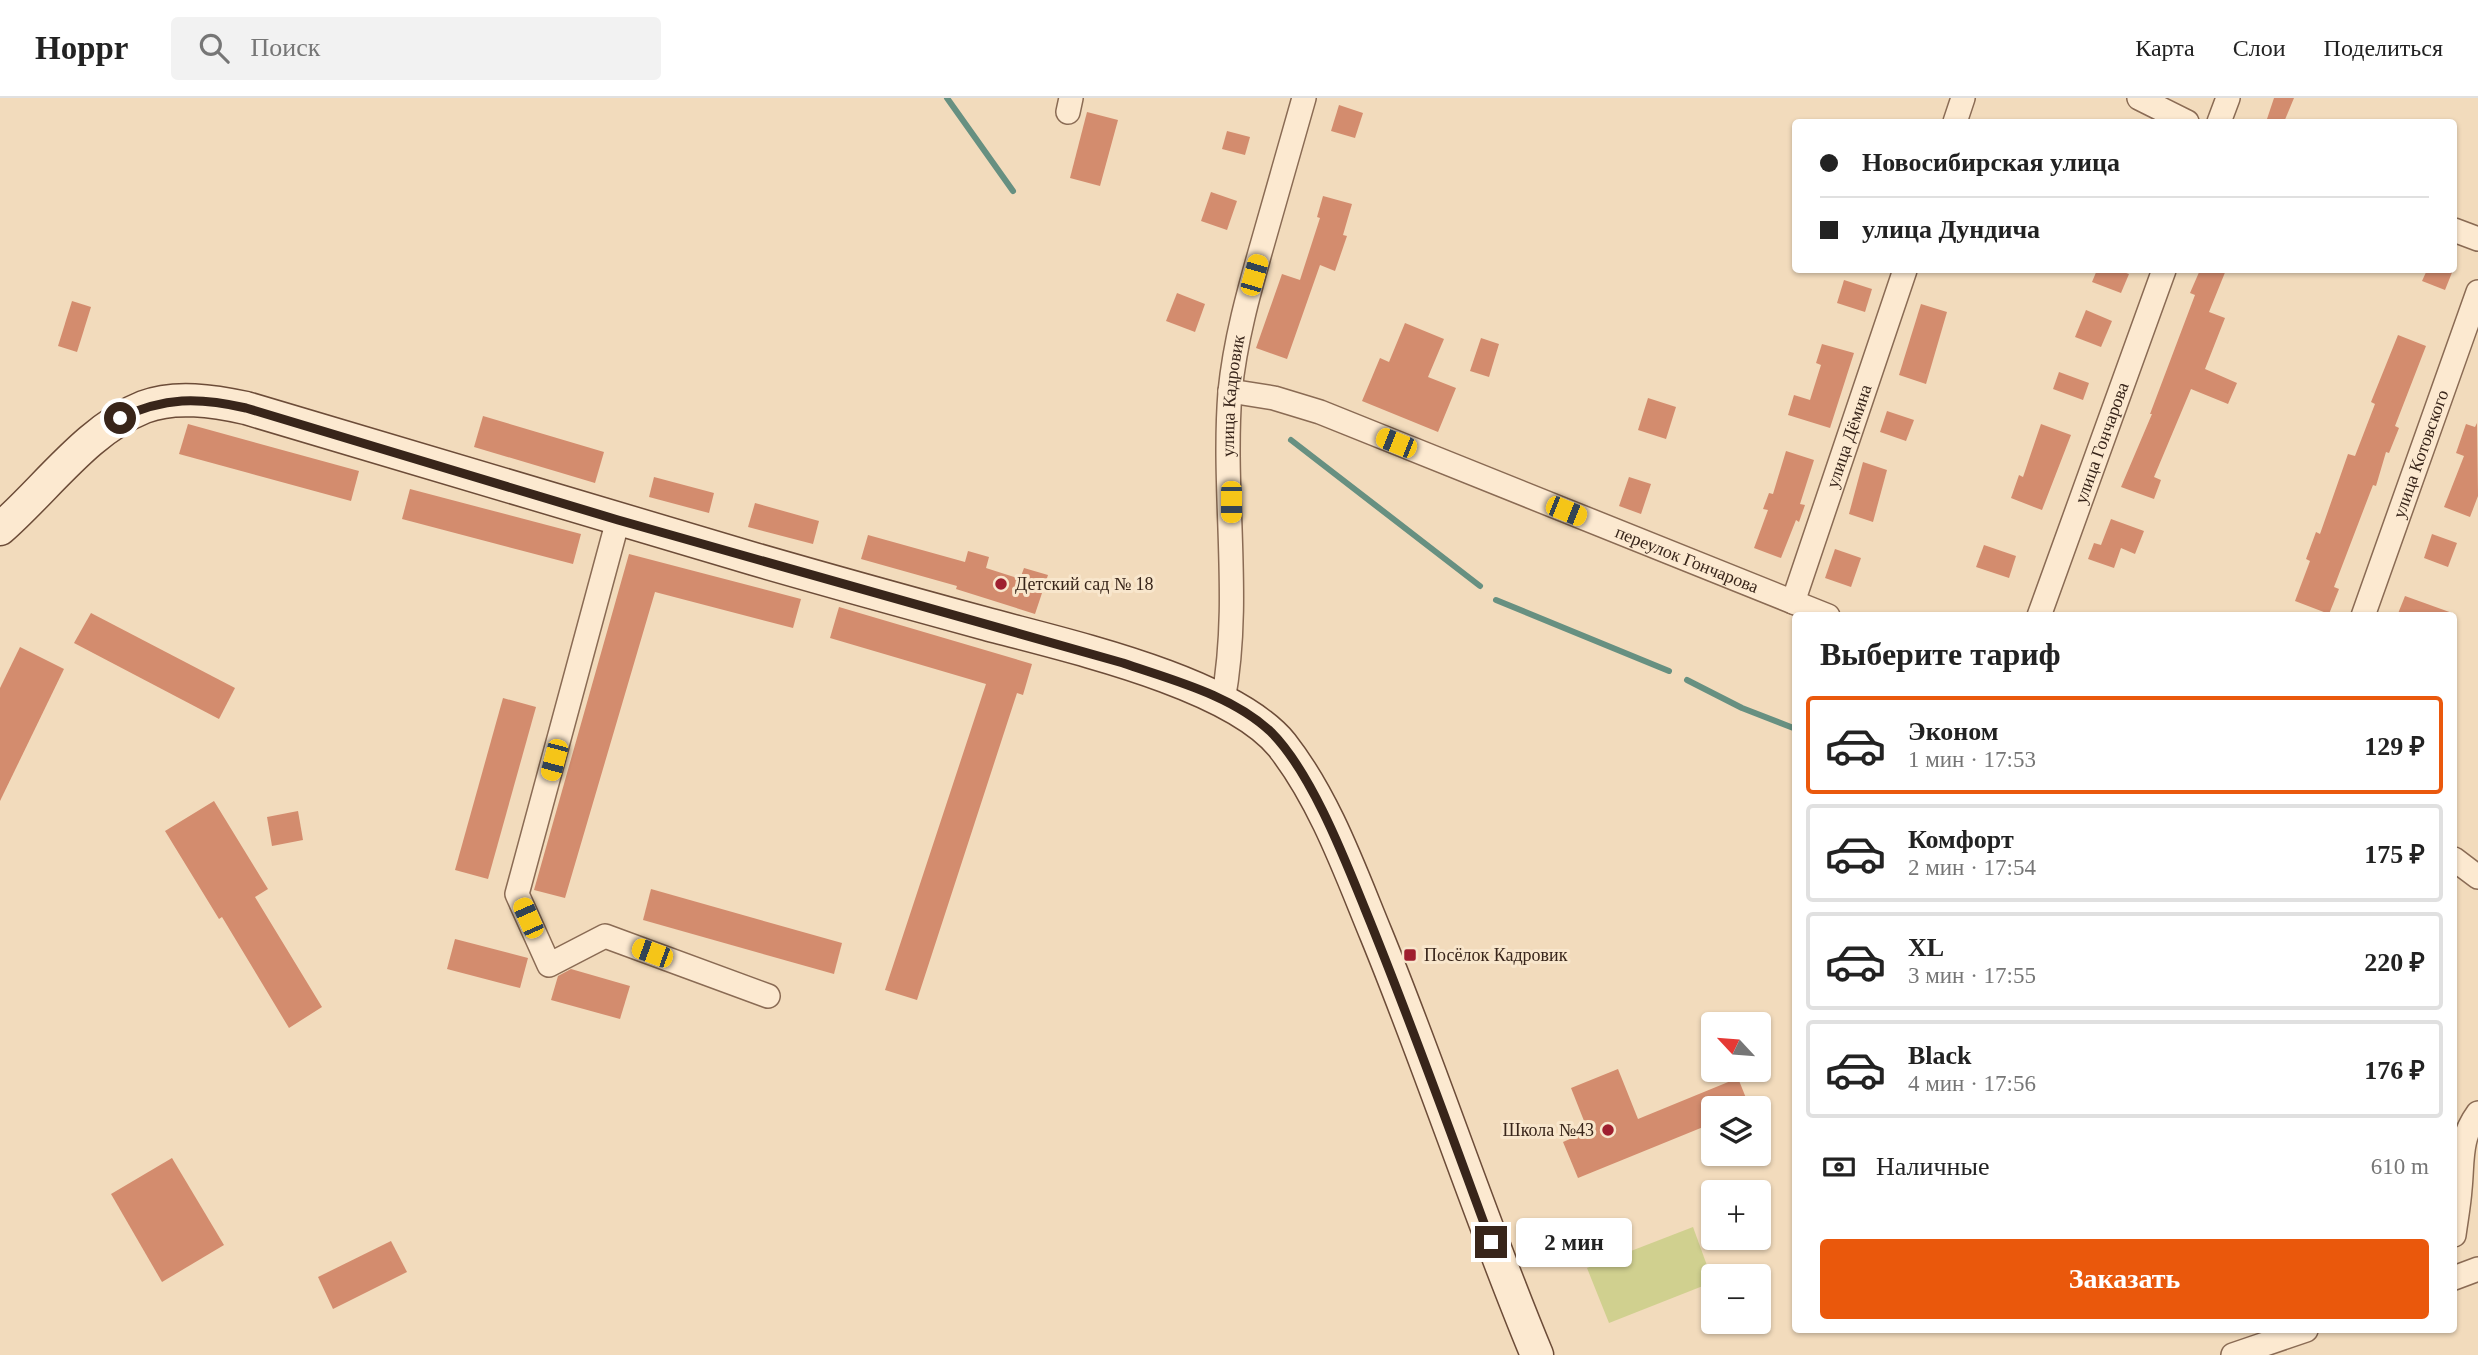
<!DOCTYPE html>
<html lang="ru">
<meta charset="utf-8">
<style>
:root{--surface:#fff;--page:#f2f2f2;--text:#222;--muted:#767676;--line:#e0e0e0;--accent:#ea580c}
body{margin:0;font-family:Georgia,serif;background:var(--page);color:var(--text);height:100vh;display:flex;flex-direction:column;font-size:26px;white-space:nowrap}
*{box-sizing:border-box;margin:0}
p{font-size:23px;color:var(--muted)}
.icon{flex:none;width:38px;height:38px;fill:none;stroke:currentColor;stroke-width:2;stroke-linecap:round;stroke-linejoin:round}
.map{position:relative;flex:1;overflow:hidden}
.side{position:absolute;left:1792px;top:514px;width:665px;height:721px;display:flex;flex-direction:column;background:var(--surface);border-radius:7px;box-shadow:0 2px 5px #0004}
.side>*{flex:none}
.banner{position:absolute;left:1792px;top:21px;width:665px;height:154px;border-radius:7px;box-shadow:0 2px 5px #0004;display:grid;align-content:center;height:154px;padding:0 28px;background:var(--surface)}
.needle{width:46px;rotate:296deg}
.fabs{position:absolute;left:1701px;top:914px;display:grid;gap:14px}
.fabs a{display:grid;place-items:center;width:70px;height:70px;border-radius:7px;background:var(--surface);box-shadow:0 2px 5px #0004;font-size:35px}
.end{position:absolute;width:32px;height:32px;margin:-16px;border:9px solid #38251a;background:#fff;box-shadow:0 0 0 4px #fff}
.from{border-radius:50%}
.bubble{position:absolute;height:49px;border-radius:7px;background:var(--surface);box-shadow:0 2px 5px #0004;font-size:23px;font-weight:800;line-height:49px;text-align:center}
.car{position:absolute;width:21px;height:42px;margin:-21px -10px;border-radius:9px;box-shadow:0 0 5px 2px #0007;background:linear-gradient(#f5c518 24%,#345 0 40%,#f5c518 0 76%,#345 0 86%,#f5c518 0)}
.banner b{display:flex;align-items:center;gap:24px;height:66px;font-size:26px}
.banner b+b{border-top:2px solid var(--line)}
.banner i{width:18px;height:18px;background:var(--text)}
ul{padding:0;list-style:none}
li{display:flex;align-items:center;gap:21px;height:98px;margin:0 14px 10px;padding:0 14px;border:4px solid var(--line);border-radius:7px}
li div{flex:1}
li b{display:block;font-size:26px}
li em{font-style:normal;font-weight:800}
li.active{border-color:var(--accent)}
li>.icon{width:63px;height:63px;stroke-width:1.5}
h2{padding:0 28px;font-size:32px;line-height:84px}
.pay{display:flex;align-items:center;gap:18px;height:77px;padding:0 28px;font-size:26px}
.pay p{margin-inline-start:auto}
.action{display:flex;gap:14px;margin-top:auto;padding:14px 28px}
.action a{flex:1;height:80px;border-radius:7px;background:var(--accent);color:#fff;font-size:28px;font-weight:800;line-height:80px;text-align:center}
header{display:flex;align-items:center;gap:42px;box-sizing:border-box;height:98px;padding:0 35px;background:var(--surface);border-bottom:2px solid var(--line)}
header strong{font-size:33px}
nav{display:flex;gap:38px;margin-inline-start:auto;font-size:24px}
.search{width:490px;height:63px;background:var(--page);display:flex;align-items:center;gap:18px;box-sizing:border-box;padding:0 24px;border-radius:7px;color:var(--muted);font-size:26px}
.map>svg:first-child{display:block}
</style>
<header>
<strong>Hoppr</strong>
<div class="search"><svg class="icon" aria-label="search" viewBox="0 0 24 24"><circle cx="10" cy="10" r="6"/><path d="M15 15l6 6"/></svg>Поиск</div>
<nav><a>Карта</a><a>Слои</a><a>Поделиться</a></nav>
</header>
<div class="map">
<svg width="2478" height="1257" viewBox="0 0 2478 1257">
<rect width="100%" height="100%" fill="#f2dbbc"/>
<path fill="#d0d08f" d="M1693,1129l20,55 -104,41 -22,-55z"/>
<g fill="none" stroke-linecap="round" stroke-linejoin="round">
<g stroke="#679081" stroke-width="6">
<path d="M947,0l66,93"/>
<path d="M1291,342l189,146"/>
<path d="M1496,502l173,71"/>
<path d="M1687,582l55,28 54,21"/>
<path d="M2454,1026l3,2"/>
</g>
</g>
<g fill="#d38c6e">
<path d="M2274,0h20l-10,24h-18z"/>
<path d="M1339,7l24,8 -8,25 -24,-7z"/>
<path d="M1087,14l31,8 -18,66 -30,-8z"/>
<path d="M1227,33l23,6 -5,18 -23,-6z"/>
<path d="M1211,94l26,9 -10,29 -26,-9z"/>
<path d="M1323,98l29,8 -9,31 4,1 -12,35 -15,-6 -33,94 -31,-11 26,-74 18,6 20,-62 -3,-1z"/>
<path d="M2097,172h21l11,4 -8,19 -29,-11z"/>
<path d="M2200,172h26l-17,42 16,6 -20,51 32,14 -9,21 -37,-15 -37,88 7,3 -7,19 -33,-12 31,-73h-2l45,-119 -5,-2z"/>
<path d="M2427,172h26l-8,20 -23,-9z"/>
<path d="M1844,182l28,9 -7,23 -28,-9z"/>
<path d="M1177,195l28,11 -10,28 -29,-11z"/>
<path d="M72,203l19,6 -14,45 -19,-6z"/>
<path d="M1921,206l26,8 -21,72 -27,-9z"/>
<path d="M2086,212l26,11 -11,26 -26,-10z"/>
<path d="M1405,225l39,16 -16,38 28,11 -18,44 -76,-31 18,-43 9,4z"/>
<path d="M2398,237l28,11 -31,80 4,2 -10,25 -3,-1 -10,34 -3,-1 -39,102 5,2 -10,25 -34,-13 15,-40 -4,-2 10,-27 4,2 28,-80 7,2 20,-52 -4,-2z"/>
<path d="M1481,240l18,6 -10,33 -19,-6z"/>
<path d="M1822,246l32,9 -24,75 -42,-13 6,-20 16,5 11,-35 -5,-2z"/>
<path d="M2059,274l30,11 -6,17 -30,-11z"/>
<path d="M1648,300l28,9 -10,32 -28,-9z"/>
<path d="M1887,313l27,9 -8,21 -26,-9z"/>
<path d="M483,318l121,36 -9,31 -121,-36z"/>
<path d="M2477,325l1,73 -8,21 -26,-10 20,-51 -8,-3 10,-29 9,3z"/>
<path d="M188,326l171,47 -8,30 -172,-47z"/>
<path d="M2041,326l30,11 -29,75 -31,-12 8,-23 4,2z"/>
<path d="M1786,353l28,9 -14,44 5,1 -6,17 -3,-2 -15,38 -27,-10 14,-38 -5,-1 6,-16 4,1z"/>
<path d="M1863,364l24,8 -14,52 -24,-8z"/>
<path d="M654,379l60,16 -5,20 -60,-16z"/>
<path d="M1629,379l22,7 -10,30 -22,-8z"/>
<path d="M410,391l171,45 -8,30 -171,-45z"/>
<path d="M755,405l64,18 -6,23 -65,-17z"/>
<path d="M2111,421l33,12 -9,23 -14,-6 -7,20 -26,-9 6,-16 7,2z"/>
<path d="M2432,436l25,9 -9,24 -24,-9z"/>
<path d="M868,437l97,27 3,-11 21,6 -3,11 34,11 4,-11 24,7 -13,39 -79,-25 1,-3 -96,-27z"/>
<path d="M1984,447l32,11 -7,22 -33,-11z"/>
<path d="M1835,451l26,9 -10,29 -26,-9z"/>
<path d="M629,456l172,45 -8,29 -138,-36 -90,306 -31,-8z"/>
<path d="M2405,498l50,18v2h-58z"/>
<path d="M839,509l193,57 -9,31 -6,-2 -100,307 -32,-10 101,-306 -156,-46z"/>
<path d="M91,515l144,75 -16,31 -145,-76z"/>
<path d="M20,549l44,22 -64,132v-113z"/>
<path d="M503,600l33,9 -48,172 -33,-9z"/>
<path d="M214,703l54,88 -13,8 67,110 -33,21 -67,-111 -3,2 -54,-88z"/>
<path d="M298,713l5,29 -31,6 -5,-29z"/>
<path d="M651,791l191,54 -8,31 -191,-54z"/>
<path d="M455,841l73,19 -8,30 -73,-19z"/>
<path d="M571,871l59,17 -10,33 -69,-19 7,-24z"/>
<path d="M1618,971l20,50 100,-41 12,30h-37v15l-135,55 -15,-36 25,-11 -17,-43z"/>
<path d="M172,1060l52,87 -62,37 -51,-88z"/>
<path d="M391,1143l16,31 -74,37 -15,-32z"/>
</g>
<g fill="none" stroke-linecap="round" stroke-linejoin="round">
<g stroke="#8a6b54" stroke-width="26">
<g id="street">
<path d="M2139,0l48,24"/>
<path d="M1068,14l3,-14"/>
<path d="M1955,24l8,-24"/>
<path d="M2219,24l9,-24"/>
<path d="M2454,132l24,9"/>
<path id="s1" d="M1230,293l44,7 46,14 508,204"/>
<path d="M618,422l-101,374 32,71 56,-29 163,60"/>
<path id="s2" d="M1793,504l112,-332"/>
<path id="s3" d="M2039,518l125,-346"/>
<path id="s4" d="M2363,518l115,-324"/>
<path id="s5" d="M1223,603c19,-102 -1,-206 7,-309 5,-51 19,-101 33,-150 14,-48 27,-96 41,-144"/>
<path d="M2454,761l24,18"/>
<path d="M2454,1137c2,-15 5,-31 6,-46 3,-29 -1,-50 18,-76"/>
<path d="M2454,1180l24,-9"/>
<path d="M2233,1257l73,-25"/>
</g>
</g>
<g stroke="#6c4c38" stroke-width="35">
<path id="secondary" d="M0,431c45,-39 88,-100 144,-122 31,-12 70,-6 102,1 169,51 338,102 508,151 76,22 152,43 229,64 80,22 247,58 299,122 43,55 68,126 94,189 57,139 103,282 161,421"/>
</g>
<use href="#street" stroke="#fce9d0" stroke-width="23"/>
<use href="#secondary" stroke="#fce9d0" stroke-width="32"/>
</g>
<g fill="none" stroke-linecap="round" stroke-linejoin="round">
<path stroke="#38251a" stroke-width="9" d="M120,320c45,-21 78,-21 126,-10l372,112 505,143c49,17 109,32 148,69 40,40 73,125 94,177 45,110 85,222 126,333"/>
</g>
<g fill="#9f1f2f" stroke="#f8e6cc" stroke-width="2.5">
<circle cx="1001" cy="486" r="7"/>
<rect x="1403" y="850" width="14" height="14" rx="3.5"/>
<circle cx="1608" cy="1032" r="7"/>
</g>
<g text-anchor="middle" stroke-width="6" stroke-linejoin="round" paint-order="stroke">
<g font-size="18" fill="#38251a" stroke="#f8e6cc">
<text dy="6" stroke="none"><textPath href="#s5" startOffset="306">улица Кадровик</textPath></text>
<text dy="6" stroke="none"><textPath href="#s2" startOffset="175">улица Дёмина</textPath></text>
<text dy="6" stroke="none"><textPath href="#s3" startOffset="184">улица Гончарова</textPath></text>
<text dy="6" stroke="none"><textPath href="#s4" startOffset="172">улица Котовского</textPath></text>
<text dy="6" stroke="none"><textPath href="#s1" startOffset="488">переулок Гончарова</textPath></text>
</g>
<g font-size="18" fill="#38251a" stroke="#f8e6cc" text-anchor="start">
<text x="1015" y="492">Детский сад № 18</text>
<text x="1424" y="863">Посёлок Кадровик</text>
<text x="1594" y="1038" text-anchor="end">Школа №43</text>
</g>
</g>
</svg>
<div class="fabs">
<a><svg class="needle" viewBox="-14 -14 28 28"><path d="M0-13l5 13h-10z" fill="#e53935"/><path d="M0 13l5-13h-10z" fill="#767676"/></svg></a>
<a><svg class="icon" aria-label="layers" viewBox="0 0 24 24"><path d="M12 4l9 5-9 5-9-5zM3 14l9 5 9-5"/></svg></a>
<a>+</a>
<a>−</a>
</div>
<i class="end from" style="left:120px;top:320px"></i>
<i class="end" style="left:1491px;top:1144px"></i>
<div class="bubble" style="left:1516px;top:1120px;width:116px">2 мин</div>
<i class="car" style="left:1254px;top:177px;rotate:16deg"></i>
<i class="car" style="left:1396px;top:345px;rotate:292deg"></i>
<i class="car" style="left:1231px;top:404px;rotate:180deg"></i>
<i class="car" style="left:1566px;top:413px;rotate:112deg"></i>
<i class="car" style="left:554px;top:662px;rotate:195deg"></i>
<i class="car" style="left:528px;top:820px;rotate:336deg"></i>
<i class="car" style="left:652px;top:855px;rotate:290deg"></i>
<div class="banner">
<b><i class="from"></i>Новосибирская улица</b>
<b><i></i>улица Дундича</b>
</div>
<section class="side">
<h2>Выберите тариф</h2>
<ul>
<li class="active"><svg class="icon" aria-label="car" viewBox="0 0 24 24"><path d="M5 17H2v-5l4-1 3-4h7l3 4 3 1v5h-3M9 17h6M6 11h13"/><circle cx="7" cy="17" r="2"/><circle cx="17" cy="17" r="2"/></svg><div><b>Эконом</b><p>1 мин · 17:53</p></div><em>129 ₽</em></li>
<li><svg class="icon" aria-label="car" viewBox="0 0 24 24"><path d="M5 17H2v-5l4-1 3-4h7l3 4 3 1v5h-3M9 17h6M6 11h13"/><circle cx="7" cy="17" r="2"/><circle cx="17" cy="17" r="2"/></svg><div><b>Комфорт</b><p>2 мин · 17:54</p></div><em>175 ₽</em></li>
<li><svg class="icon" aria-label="car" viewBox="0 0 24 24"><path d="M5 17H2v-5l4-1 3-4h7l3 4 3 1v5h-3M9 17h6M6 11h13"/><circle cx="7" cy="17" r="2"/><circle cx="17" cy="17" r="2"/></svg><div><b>XL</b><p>3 мин · 17:55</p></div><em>220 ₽</em></li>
<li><svg class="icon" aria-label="car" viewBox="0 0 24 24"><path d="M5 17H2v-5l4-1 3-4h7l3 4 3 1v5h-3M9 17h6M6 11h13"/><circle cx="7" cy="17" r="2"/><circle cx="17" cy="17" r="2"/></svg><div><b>Black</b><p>4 мин · 17:56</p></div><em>176 ₽</em></li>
</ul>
<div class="pay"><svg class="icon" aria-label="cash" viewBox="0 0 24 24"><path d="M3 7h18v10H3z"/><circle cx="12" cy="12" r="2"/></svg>Наличные<p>610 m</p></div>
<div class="action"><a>Заказать</a></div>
</section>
</div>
